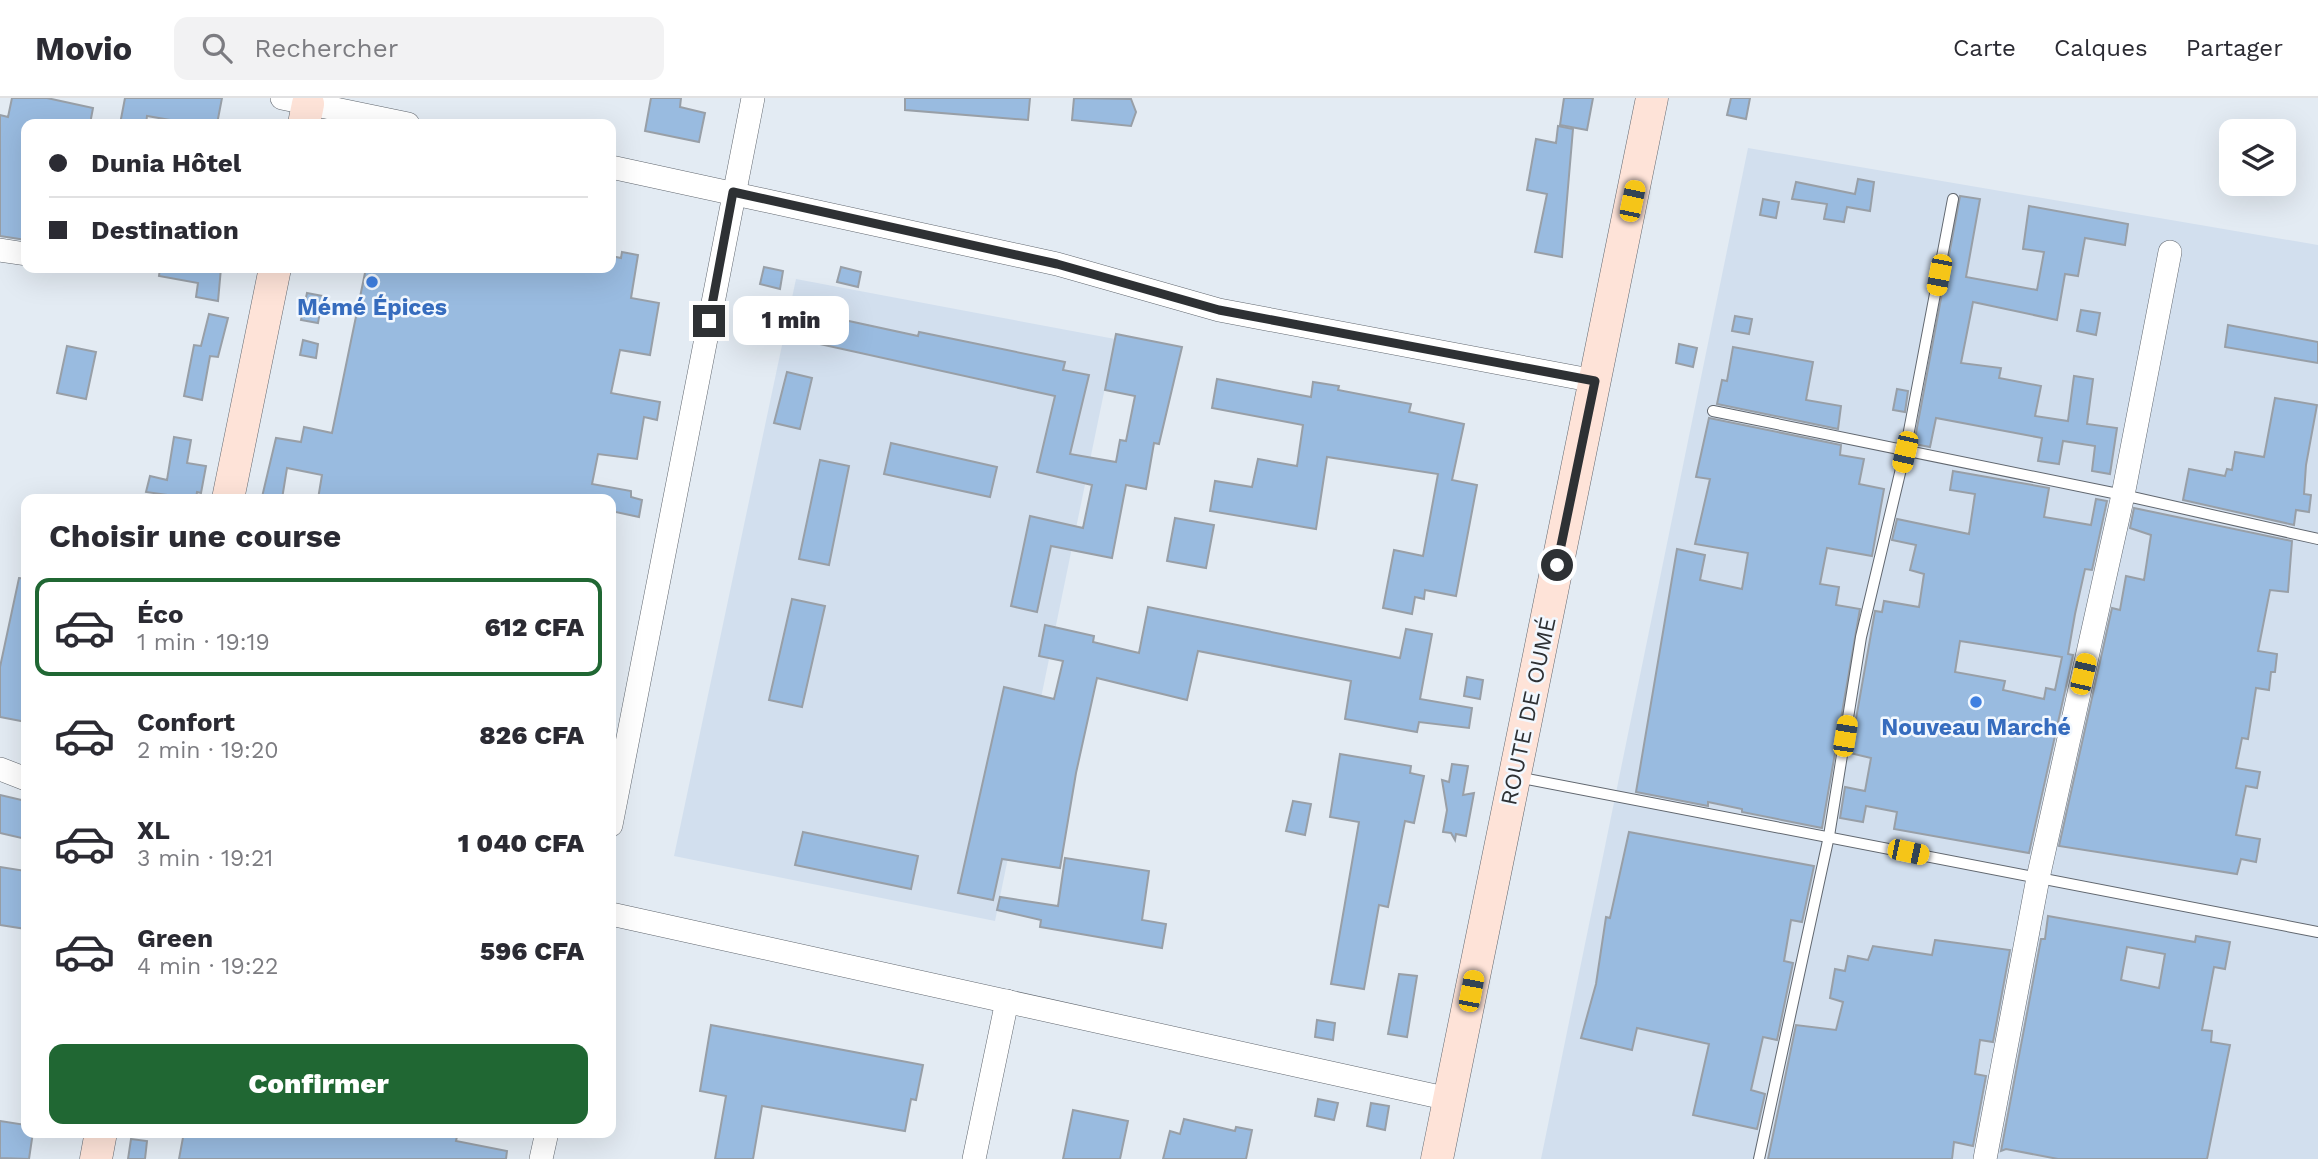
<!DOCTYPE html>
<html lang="fr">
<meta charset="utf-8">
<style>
:root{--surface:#fff;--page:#f2f2f3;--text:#2b2b33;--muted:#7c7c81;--line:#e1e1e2;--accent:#206733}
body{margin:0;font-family:"Work Sans",sans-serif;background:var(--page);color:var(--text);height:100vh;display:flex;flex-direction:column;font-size:26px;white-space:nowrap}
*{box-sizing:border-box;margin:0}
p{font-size:23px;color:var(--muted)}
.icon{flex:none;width:38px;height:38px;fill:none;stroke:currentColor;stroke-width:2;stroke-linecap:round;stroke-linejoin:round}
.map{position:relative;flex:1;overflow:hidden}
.sheet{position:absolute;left:21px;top:396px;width:595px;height:644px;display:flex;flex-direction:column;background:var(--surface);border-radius:14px;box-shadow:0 7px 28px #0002}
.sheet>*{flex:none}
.hud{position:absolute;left:21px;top:21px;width:595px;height:154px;border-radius:14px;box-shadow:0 7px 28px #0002;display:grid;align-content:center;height:154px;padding:0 28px;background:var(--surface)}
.fabs{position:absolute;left:2219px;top:21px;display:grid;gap:14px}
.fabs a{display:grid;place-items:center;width:77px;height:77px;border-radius:14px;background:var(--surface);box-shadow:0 7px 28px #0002;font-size:35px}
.end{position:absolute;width:32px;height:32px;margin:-16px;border:9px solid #2e3134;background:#fff;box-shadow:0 0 0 4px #fff}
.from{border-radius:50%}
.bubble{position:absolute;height:49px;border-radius:14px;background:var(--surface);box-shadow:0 7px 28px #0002;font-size:23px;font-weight:800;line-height:49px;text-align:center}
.car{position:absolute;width:21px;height:42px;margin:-21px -10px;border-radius:9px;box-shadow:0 0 5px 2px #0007;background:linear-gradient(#f5c518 24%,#345 0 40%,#f5c518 0 76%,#345 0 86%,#f5c518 0)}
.hud b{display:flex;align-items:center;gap:24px;height:66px;font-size:26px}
.hud b+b{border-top:2px solid var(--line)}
.hud i{width:18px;height:18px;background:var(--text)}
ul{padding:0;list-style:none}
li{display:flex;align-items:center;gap:21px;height:98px;margin:0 14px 10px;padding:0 14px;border:4px solid transparent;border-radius:14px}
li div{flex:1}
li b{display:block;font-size:26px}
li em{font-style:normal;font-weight:800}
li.active{border-color:var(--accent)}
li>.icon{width:63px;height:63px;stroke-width:1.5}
h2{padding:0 28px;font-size:32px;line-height:84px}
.action{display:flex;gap:14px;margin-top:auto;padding:14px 28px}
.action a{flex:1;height:80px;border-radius:14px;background:var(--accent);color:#fff;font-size:28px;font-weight:800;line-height:80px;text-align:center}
header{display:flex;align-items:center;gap:42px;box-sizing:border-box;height:98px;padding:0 35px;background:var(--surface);border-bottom:2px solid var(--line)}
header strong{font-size:33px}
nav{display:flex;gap:38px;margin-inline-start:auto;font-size:24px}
.search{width:490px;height:63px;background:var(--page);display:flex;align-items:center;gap:18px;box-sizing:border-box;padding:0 24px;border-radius:14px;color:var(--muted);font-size:26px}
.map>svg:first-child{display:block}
</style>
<header>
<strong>Movio</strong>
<div class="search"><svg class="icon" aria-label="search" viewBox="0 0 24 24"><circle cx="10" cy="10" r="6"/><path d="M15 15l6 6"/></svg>Rechercher</div>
<nav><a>Carte</a><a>Calques</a><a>Partager</a></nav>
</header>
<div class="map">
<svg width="2318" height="1061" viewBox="0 0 2318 1061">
<rect width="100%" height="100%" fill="#e3ebf3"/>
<g fill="#d2dfee">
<path d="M1748,50l570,97v914h-777z"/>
<path d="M796,181l319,60 -120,582 -321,-65z"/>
</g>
<g fill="#99bbe0" stroke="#989fa7" stroke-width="2" fill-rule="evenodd">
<path d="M12,0h35l46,10 -3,16h-64v116l-26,-4v-121l8,2z"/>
<path d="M125,0h97l-5,26h-24l-46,-8 -1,8h-26z"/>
<path d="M651,0h30l-1,9 25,6 -6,29 -54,-11z"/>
<path d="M905,0h125l-2,22 -123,-10z"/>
<path d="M1074,0l57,1 5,13 -5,14 -59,-6z"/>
<path d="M1564,0h29l-6,32 -27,-5z"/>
<path d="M1731,0h19l-4,21 -19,-4z"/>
<path d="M1558,28l15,3 -11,128 -27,-5 12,-58 -20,-4 9,-51 20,4z"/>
<path d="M1858,81l16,3 -4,29 -23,-4 -3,15 -20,-3 3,-15 -35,-5 4,-17 59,12z"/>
<path d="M1960,98l20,3 -14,78 71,13 7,-38 -21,-3 6,-43 99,18 -3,21 -40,-7 -7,38 -13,-2 -8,46 -84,-18 -12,61 40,5 -2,10 42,8 -6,30 33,5 6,-45 19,3 -6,45 30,4 -7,46 -18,-3 3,-25 -32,-5 -4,23 -21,-3 4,-23 -106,-20 -6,29 -16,-3z"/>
<path d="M1763,101l16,3 -3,16 -16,-3z"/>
<path d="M622,154l16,3 -7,43 28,5 -9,52 -30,-5 -9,43 49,9 -3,18 -13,-3 -7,42 -39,-5 -6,30 39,7v6l11,3 -3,17 -28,-6v-12h-293l4,-24 -35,-7 -5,31 -20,-2 14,-59 25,4 3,-15 28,6 34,-165h245v-12l10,2z"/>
<path d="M764,169l19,4 -3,18 -20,-5z"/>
<path d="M841,169l20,5 -3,15 -21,-5z"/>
<path d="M160,170h61l-3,33 -22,-4 2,-14 -39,-7z"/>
<path d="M307,195l16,3 -5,27 -17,-3z"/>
<path d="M2081,212l19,3 -4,22 -19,-4z"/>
<path d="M812,215l106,23 1,-4 146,30 -2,8 26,5 -19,79 46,8 4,-22 6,1 9,-45 -30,-6 11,-56 66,13 -23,97 -5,-1 -8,46 -20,-4 -14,73 -61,-12 -14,66 -26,-6 19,-90 53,12 9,-43 -55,-13 18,-76 -249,-55z"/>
<path d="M209,216l19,4 -10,39 -8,-1 -8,44 -18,-4 10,-51 7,1z"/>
<path d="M1735,218l17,3 -3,15 -17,-3z"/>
<path d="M2228,227l90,17v21l-93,-16z"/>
<path d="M303,242l15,4 -2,14 -16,-3z"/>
<path d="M1679,246l18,4 -4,19 -17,-4z"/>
<path d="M67,248l29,6 -10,47 -29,-6z"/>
<path d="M1733,249l80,15 -7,38 35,6 -3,23 -121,-25 5,-24 5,1z"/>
<path d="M787,274l25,6 -12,51 -26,-6z"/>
<path d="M1217,281l94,18 2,-15 26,4 -1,4 73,14 -2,8 55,12 -12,56 25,5 -21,111 -31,-6 -1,9 -9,-2 -3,17 -29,-6 11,-58 29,6 15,-82 -111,-17 -11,72 -106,-18 5,-30 37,6 6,-28 39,7 6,-41 -91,-17z"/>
<path d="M1897,291l11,2 -3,21 -12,-2z"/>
<path d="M2275,300l42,7 -11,60 -2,29 7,1 -2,17 -13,-2 -2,15 -111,-25 6,-31 36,7 2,-7 5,1 3,-18 29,5z"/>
<path d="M1709,320l132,27 -1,10 24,4 -5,25 25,5 -12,67 -45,-8 -7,36 19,3 -3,18 24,4 -38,219 -80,-16v-3l-34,-7v4l-72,-14 41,-243 28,6 -5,25 42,9 6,-36 -53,-9 15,-65 -14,-2z"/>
<path d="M174,339l17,3 -4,23 19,3 -5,27 -4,-1 -1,7 -50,-7 4,-16 17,4z"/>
<path d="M891,345l106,24 -7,30 -106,-23z"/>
<path d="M820,362l29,6 -20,99 -30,-6z"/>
<path d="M1953,373l96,17 -5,29 18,3 29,5 5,-26 11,2 -15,69 -7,-1 -10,45 -7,40 5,1 -44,198 -135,-24 3,-17 -31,-6 -3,16 -23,-4 5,-31 20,4 6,-33 -21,-5 25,-142 7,1 2,-11 35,6 5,-33 -14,-4 6,-25 -24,-5 5,-21 72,15 6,-40 -25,-4zM1960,543l102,16 -7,33 -9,-2 -2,11 -41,-9 2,-9 -50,-9z"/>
<path d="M2134,410l158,33 -4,51 -18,-2 -12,61 19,3 -2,18h-4l-2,18 -13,-2 -8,51 -6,-1 -6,30 24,4 -3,16 -11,-2 -10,49 24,4 -4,23 -15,-3 -4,15 -178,-28 53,-238 8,2 6,-34 18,4 7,-45 -21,-7z"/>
<path d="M1175,420l39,7 -8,43 -39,-7z"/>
<path d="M19,480l7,1v143l-26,-5v-50z"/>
<path d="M792,501l33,7 -23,101 -33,-7z"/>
<path d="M1148,509l252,51 6,-29 26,5 -12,65 52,9 -3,20 -50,-6 -2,10 -72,-13 6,-38 -153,-30 -11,49 -90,-22 -21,95 -16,95 -58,-9 -9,41 -35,-7 46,-206 50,12 9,-38 -24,-5 6,-31 49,11 -1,6 46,11z"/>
<path d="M1467,579l16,3 -3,19 -16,-3z"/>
<path d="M1340,656l71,12 -1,7 14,3 -10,47 -9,-2 -17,86 -9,-2 -15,84 -33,-5 28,-162 -29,-5z"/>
<path d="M1452,666l16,2 -5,29 11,-2 -8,43 -10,-2 -1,6 -4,-7 -8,-1 4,-22 -5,-30 7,2z"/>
<path d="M0,697l26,6v38l-26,-6z"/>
<path d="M1293,703l18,3 -6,31 -19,-4z"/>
<path d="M803,734l115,24 -7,33 -116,-24z"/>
<path d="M1629,734l185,34 -12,56 -11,-2 -7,41 9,2 -16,77 -14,-3 -12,53 14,4 -8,35 -64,-14 16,-71 -72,-16 -5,22 -51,-12 15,-54 10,-67 4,1z"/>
<path d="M1065,760l84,13 -7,49 24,4 -4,24 -122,-21 1,-7 -44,-10 3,-13 58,9z"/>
<path d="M0,769l26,4v58l-26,-4z"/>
<path d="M2048,818l147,26 1,-6 34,6 -5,27 -11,-2 -12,63 10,1 -1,11 19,3 -23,114h-149l-52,-10 -5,2 40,-212h4zM2127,849l38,7 -6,34 -38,-8z"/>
<path d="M1935,842l75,10 -17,92 -13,-2 -5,34 11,2 -13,70 -19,-4 -2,17h-184l28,-134 40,5 7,-28 -13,-4 5,-29 10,2 3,-15 20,4 5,-14 59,9z"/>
<path d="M1399,876l18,2 -10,61 -19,-3z"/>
<path d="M1317,922l18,3 -2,17 -18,-3z"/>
<path d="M711,927l212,40 -7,35 -5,-1 -6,32 -143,-25 -9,53h-38l11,-63 -26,-5z"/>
<path d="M1318,1001l20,4 -4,17 -19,-4z"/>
<path d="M1371,1005l18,3 -4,24 -18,-4z"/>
<path d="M1073,1012l55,11 -8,38h-57z"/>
<path d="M1184,1021l51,12 1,-4 16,3 -6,29h-83l7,-28 10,3z"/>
<path d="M0,1023l26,4v7h7l-4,27 -29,-1z"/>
<path d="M184,1034h274l-2,9 51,10 -1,8h-327z"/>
<path d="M131,1041l16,2 -2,18h-17z"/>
</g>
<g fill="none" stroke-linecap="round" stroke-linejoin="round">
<g stroke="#61676f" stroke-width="12">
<g id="lane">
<path d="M1713,313l410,84 195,44"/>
<path d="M1517,679l801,155"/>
<path d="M1759,1061l70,-323 32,-199 44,-185 48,-253"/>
</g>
</g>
<g stroke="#61676f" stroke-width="24">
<g id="street">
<path d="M282,0l126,26"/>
<path d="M611,69l446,97 162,46 376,71"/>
<path d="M0,152l26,4"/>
<path d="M0,671l26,10"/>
<path d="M611,727l142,-727"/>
<path d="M611,816l838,185"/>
<path d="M541,1061l6,-27"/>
<path d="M974,1061l33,-158"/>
<path d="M1985,1061l53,-281 85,-383 47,-243"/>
</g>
</g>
<g stroke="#61676f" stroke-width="33">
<g id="secondary">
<path d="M304,26l4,-20"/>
<path d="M228,401l47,-231"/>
<path d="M96,1061l5,-27"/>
<path d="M1437,1061l215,-1061"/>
</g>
</g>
<use href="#lane" stroke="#fff" stroke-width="10"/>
<use href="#street" stroke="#fff" stroke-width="23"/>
<use href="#secondary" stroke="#fee3d8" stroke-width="32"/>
</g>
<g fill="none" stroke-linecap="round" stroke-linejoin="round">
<path stroke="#2e3134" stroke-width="9" d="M709,223l24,-129 324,72 162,46 376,71 -38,184"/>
</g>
<g fill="#3f7fe0" stroke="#f2f8ff" stroke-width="2.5">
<circle cx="372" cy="184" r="7"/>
<circle cx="1976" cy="604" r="7"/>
</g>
<g text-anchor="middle" stroke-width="5" stroke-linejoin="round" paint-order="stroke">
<g font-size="23" font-weight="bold" fill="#366cbe" stroke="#f2f8ff">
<text x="372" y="217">Mémé Épices</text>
<text x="1976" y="637">Nouveau Marché</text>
</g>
<g font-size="23" fill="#2e3134" stroke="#f2f8ff">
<text transform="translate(1528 613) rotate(-78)" y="8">ROUTE DE OUMÉ</text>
</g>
</g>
</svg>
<div class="fabs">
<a><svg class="icon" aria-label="layers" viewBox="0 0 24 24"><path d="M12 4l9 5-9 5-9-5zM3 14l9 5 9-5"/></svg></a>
</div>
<i class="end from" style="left:1557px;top:467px"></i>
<i class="end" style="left:709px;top:223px"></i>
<div class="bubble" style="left:733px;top:198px;width:116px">1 min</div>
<i class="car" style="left:1632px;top:103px;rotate:12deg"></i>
<i class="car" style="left:1939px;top:177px;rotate:191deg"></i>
<i class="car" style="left:1905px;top:354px;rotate:193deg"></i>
<i class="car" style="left:2083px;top:576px;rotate:13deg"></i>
<i class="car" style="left:1845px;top:638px;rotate:9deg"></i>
<i class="car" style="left:1908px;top:754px;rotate:102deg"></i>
<i class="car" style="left:1471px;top:893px;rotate:11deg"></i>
<div class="hud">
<b><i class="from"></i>Dunia Hôtel</b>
<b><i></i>Destination</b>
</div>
<section class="sheet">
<h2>Choisir une course</h2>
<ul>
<li class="active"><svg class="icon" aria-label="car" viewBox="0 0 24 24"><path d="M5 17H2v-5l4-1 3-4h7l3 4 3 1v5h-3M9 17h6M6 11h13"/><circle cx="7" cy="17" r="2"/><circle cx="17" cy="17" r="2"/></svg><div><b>Éco</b><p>1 min · 19:19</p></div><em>612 CFA</em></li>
<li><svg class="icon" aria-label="car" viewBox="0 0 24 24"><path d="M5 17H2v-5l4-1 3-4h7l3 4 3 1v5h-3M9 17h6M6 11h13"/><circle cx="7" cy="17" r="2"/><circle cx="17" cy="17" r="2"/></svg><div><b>Confort</b><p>2 min · 19:20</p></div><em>826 CFA</em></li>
<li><svg class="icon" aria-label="car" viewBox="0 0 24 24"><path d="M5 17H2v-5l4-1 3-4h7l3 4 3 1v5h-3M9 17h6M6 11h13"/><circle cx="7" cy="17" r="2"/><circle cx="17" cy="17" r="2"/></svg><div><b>XL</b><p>3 min · 19:21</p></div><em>1 040 CFA</em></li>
<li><svg class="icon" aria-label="car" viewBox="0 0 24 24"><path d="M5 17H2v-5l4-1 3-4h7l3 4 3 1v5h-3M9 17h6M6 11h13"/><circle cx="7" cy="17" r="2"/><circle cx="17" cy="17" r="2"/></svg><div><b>Green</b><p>4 min · 19:22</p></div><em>596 CFA</em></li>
</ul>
<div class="action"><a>Confirmer</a></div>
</section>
</div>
